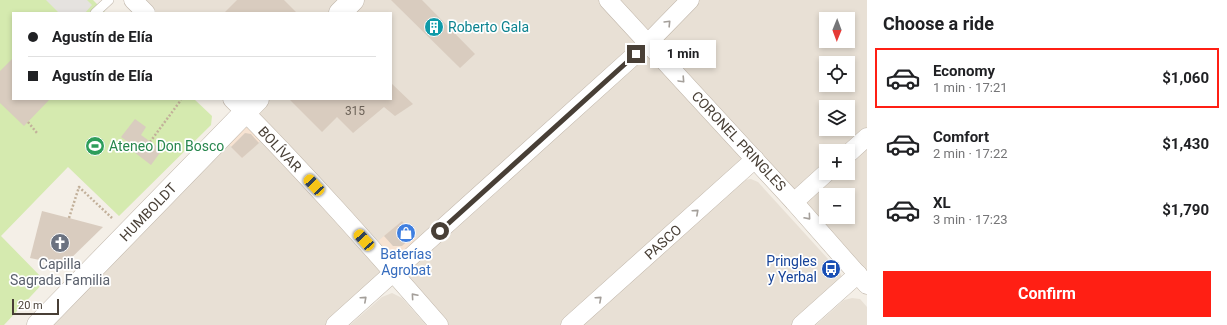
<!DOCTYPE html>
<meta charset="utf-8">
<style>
:root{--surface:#fff;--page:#f2f2f2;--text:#202124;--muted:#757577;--line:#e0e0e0;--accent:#ff1f14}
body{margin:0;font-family:Roboto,sans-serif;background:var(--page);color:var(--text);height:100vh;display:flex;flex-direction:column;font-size:15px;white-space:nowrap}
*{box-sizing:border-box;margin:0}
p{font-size:13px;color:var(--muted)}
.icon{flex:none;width:22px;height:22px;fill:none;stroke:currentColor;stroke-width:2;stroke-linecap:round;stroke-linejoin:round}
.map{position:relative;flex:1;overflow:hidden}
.drawer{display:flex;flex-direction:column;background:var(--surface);width:360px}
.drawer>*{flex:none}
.guide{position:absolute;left:12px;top:12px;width:380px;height:88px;border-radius:0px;box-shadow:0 2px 6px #0003;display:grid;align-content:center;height:88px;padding:0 16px;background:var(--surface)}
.needle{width:26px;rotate:181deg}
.controls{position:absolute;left:819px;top:12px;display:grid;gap:8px}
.controls a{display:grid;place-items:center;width:36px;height:36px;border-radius:0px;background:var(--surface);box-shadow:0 2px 6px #0003;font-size:20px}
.scale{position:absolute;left:12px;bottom:10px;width:47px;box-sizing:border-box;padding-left:4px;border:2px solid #483f36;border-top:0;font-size:11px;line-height:14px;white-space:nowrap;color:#483f36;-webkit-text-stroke:3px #fff;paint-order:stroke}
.end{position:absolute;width:18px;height:18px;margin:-9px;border:5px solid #483f36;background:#fff;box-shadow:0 0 0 2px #fff}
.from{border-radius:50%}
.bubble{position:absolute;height:28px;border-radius:0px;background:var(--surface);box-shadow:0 2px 6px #0003;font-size:13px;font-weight:700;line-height:28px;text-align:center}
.car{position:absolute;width:12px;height:24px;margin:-12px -6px;border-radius:5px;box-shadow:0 0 3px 1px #0007;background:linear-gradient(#f5c518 24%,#345 0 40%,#f5c518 0 76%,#345 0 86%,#f5c518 0)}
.guide b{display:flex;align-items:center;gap:14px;height:38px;font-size:15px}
.guide b+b{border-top:1px solid var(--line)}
.guide i{width:10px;height:10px;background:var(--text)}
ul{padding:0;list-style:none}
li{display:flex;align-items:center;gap:12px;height:60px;margin:0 8px 6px;padding:0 8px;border:2px solid transparent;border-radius:0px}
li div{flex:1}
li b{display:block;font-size:15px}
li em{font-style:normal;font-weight:700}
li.on{border-color:var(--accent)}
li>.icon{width:36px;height:36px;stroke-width:1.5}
h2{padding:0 16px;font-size:18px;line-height:48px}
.cta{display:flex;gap:8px;margin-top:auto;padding:8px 16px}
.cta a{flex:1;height:46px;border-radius:0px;background:var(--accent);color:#fff;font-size:16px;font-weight:700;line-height:46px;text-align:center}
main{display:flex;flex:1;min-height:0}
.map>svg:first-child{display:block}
</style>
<main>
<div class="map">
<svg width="867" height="325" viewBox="0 0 867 325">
<rect width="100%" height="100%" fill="#f4efe7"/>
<g fill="#e8e0d5" fill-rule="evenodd">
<path d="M144,0h723v282l-113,-128 -194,171h-112l-35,-40 -35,-44 -113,-120 -22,-22h148v-86h-234zM826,19h22v22h-22zM826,63h22v22h-22zM826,107h22v22h-22zM826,151h22v22h-22zM826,195h22v22h-22z"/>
<path d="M254,130l124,136 2,9 -52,50h-284l187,-191z"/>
<path d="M751,179l7,3 81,89 3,6 -48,48h-211l161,-145z"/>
<path d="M392,293l10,5 24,27h-76l32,-28z"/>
<path d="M852,298l8,1 7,8v18h-51l28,-25z"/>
</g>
<g fill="#f7e3d2">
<path d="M243,127l11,3 8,9 -20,19 -17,-18z"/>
<path d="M402,221l18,21 -19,12 -11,-2 -7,-4 -5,-7z"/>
</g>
<path fill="#d5eaaf" d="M0,0h93l13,13h-93v86h181l18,17 -1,9 -92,91 -51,-49 -67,69 44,45 -41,44h-4z"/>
<path fill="#e5e2df" d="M46,0h41l5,5 -7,8h-26z"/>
<g fill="#d9ccbf">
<path d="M237,0h47l13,13h-73z"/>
<path d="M391,0h31l53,54 -15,14z"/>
<path d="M13,58v41h37l-26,27 -24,-23v-32z"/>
<path d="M391,83l22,21 -18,12 -11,-9 -31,26 -16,-16 -15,15 -33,-33h102z"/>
<path d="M135,119l11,8 -5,8 21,15 -11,15 -26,-20 3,-3 -7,-5z"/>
<path d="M245,133l6,1 8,9 -17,15 -11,-11z"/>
<path d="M42,211l27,7 34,9 -39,38 -34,-7z"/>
<path d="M402,221l12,14 -12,11h-9l-9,-10z"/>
</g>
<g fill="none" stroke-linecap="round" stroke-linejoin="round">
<g stroke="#c0b6aa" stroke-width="10">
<path id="service" d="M95,13l14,-13"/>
</g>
<g stroke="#c0b6aa" stroke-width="19">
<g id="minor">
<path d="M133,0l13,13"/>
<path d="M608,0l186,202 73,83"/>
<path d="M232,99c72,72 140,149 207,226"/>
<path d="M848,154l19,-17"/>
<path d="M794,202l32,-29"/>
<path d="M335,325l313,-282 42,-43"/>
<path d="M570,325l185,-166"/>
<path d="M801,325l57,-51"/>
</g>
</g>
<g stroke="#c0b6aa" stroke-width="23">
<g id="tertiary">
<path d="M340,13l13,-13"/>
<path d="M38,325l220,-226"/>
</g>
</g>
<g stroke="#c2b09a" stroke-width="2.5" stroke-dasharray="2 2" stroke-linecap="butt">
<path d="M28,122l9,11"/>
<path d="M150,142l31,-42"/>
<path d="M69,218l10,-31 33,31"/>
</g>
<use href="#service" stroke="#fff" stroke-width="9"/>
<use href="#minor" stroke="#fff" stroke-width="18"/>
<use href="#tertiary" stroke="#fff" stroke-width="22"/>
</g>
<defs><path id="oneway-chevron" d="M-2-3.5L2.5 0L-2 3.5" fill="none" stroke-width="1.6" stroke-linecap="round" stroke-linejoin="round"/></defs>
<g stroke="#a49f9a">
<use href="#oneway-chevron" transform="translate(668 23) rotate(-46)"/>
<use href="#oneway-chevron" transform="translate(682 80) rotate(47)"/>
<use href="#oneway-chevron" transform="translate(696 212) rotate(-42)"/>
<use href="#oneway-chevron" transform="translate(808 217) rotate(49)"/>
<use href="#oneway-chevron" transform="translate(414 296) rotate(-131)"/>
<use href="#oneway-chevron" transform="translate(364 299) rotate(-42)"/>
<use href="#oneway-chevron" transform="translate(599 299) rotate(-42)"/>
</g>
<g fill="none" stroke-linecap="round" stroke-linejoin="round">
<path stroke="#483f36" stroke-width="5" d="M440,231l196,-177"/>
</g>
<defs>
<g id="building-disc" transform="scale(1)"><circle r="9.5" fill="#0f9aa8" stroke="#fff"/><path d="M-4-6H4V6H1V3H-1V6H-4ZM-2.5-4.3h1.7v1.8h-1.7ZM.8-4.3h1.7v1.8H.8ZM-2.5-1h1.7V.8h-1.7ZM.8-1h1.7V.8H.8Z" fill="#fff"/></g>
<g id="stadium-disc" transform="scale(1)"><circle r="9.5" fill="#2e9e5b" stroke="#fff"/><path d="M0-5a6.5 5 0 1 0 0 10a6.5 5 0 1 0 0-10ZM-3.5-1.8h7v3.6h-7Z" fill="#fff"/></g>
<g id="shop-disc" transform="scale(1)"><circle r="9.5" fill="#3f7fe0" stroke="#fff"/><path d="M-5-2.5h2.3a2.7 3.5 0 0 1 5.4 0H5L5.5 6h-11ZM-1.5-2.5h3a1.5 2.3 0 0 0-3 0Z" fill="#fff"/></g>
<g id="church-disc" transform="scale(1)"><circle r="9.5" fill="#6b7280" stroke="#fff"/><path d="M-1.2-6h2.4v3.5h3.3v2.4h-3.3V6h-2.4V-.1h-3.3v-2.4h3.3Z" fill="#fff"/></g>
<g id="bus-disc" transform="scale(1)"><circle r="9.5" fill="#1a4fb4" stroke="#fff"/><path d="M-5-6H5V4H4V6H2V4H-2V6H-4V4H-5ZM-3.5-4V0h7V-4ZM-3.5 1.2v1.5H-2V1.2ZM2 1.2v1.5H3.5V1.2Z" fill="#fff"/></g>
</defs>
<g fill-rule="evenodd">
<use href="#building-disc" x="434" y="27"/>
<use href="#stadium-disc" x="95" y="146"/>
<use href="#shop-disc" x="406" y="233"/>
<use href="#church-disc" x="60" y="243"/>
<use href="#bus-disc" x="831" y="269"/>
</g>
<g text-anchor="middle" stroke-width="3.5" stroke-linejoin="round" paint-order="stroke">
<g font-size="12" fill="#6c6258">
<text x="355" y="115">315</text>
</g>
<g font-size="14" fill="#0d838f" stroke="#fff" text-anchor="start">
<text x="448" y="32">Roberto Gala</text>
</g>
<g font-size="14" fill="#483f36" stroke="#fff">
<text transform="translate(739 141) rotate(47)" y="5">CORONEL PRINGLES</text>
<text transform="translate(280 149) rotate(47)" y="5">BOLÍVAR</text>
<text transform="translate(148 212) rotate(-46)" y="5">HUMBOLDT</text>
<text transform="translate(663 242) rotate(-42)" y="5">PASCO</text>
</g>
<g font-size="14" fill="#27864d" stroke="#fff" text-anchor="start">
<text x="109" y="151">Ateneo Don Bosco</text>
</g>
<g font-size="14" fill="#366cbe" stroke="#fff">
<text x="406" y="259">Baterías<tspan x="406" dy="16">Agrobat</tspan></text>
</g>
<g font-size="14" fill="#164399" stroke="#fff" text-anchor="end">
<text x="817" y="266">Pringles<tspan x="817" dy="16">y Yerbal</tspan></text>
</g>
<g font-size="14" fill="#5b616d" stroke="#fff">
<text x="60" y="269">Capilla<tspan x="60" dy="16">Sagrada Familia</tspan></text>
</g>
</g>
</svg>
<div class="controls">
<a><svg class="needle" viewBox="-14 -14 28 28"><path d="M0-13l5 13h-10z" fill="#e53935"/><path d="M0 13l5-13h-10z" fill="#757577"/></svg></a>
<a><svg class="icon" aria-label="locate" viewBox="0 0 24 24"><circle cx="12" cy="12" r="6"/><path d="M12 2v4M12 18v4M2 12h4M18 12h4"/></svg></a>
<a><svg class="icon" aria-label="layers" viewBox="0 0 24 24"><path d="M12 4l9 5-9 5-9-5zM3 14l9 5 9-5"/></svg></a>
<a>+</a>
<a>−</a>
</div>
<div class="scale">20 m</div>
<i class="end from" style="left:440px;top:231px"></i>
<i class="end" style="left:636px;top:54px"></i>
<div class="bubble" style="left:650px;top:40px;width:66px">1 min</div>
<i class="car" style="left:314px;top:185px;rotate:317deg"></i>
<i class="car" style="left:364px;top:240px;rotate:318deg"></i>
<div class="guide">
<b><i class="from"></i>Agustín de Elía</b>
<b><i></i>Agustín de Elía</b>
</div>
</div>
<section class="drawer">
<h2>Choose a ride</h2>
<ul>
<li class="on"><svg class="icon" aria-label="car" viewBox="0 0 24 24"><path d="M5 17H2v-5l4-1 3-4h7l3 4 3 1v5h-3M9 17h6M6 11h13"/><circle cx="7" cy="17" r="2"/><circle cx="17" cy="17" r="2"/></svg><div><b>Economy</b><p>1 min · 17:21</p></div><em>$1,060</em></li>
<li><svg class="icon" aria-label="car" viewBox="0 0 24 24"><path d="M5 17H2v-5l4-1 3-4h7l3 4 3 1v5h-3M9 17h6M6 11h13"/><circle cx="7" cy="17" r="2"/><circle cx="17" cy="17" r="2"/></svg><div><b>Comfort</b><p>2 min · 17:22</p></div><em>$1,430</em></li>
<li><svg class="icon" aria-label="car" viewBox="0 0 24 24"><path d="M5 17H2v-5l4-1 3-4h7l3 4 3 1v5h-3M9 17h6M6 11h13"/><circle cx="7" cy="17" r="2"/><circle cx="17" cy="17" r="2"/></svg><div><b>XL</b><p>3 min · 17:23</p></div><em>$1,790</em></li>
</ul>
<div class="cta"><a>Confirm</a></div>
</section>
</main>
